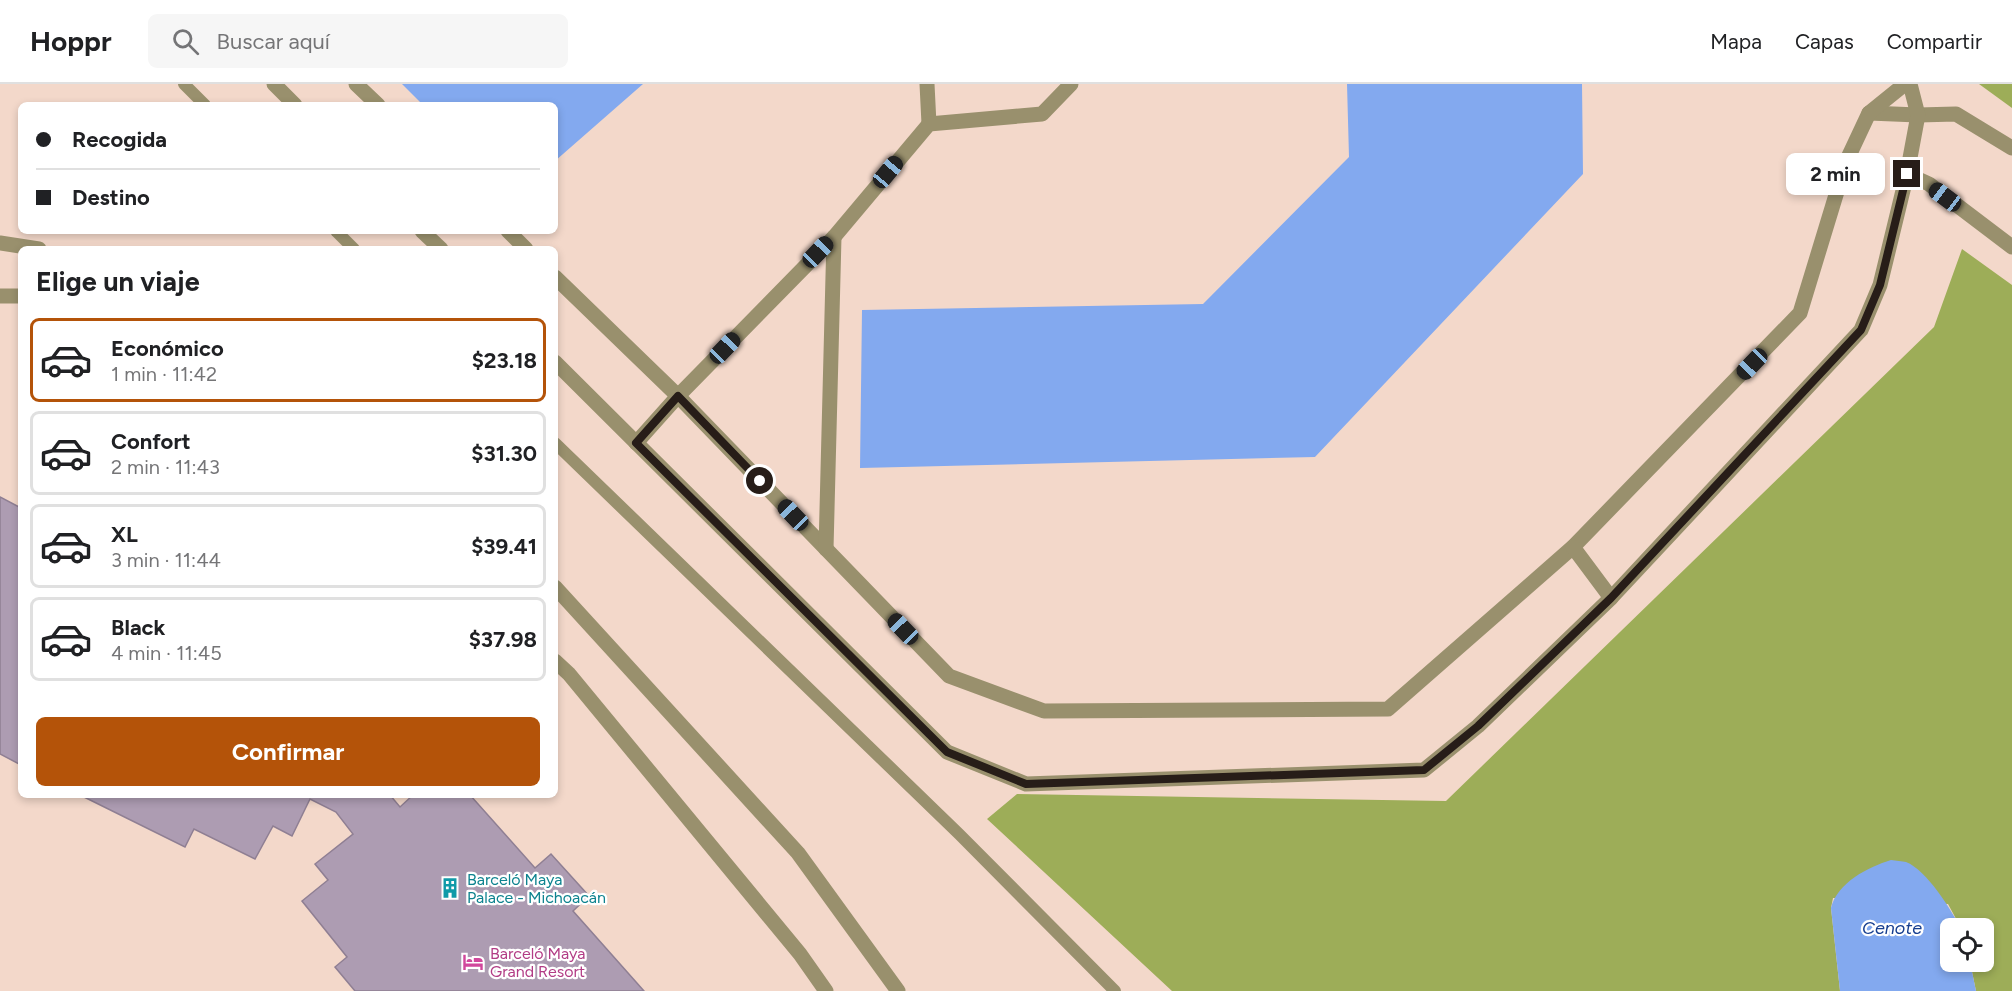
<!DOCTYPE html>
<html lang="es">
<meta charset="utf-8">
<style>
:root{--surface:#fff;--page:#f6f6f6;--text:#202124;--muted:#757577;--line:#e0e0e0;--accent:#b45309}
body{margin:0;font-family:Figtree,sans-serif;background:var(--page);color:var(--text);height:100vh;display:flex;flex-direction:column;font-size:22px;white-space:nowrap}
*{box-sizing:border-box;margin:0}
p{font-size:20px;color:var(--muted)}
.icon{flex:none;width:33px;height:33px;fill:none;stroke:currentColor;stroke-width:2;stroke-linecap:round;stroke-linejoin:round}
.map{position:relative;flex:1;overflow:hidden}
.details{position:absolute;left:18px;top:162px;width:540px;height:552px;display:flex;flex-direction:column;background:var(--surface);border-radius:9px;box-shadow:0 3px 9px #0003}
.details>*{flex:none}
.top-card{position:absolute;left:18px;top:18px;width:540px;height:132px;border-radius:9px;box-shadow:0 3px 9px #0003;display:grid;align-content:center;height:132px;padding:0 18px;background:var(--surface)}
.buttons{position:absolute;left:1940px;top:834px;display:grid;gap:12px}
.buttons a{display:grid;place-items:center;width:54px;height:54px;border-radius:9px;background:var(--surface);box-shadow:0 3px 9px #0003;font-size:30px}
.end{position:absolute;width:27px;height:27px;margin:-14px;border:8px solid #271d18;background:#fff;box-shadow:0 0 0 3px #fff}
.from{border-radius:50%}
.bubble{position:absolute;height:42px;border-radius:9px;background:var(--surface);box-shadow:0 3px 9px #0003;font-size:20px;font-weight:700;line-height:42px;text-align:center}
.car{position:absolute;width:18px;height:36px;margin:-18px -9px;border-radius:8px;box-shadow:0 0 4px 2px #0007;background:linear-gradient(#222 24%,#8ab4d8 0 40%,#222 0 76%,#8ab4d8 0 86%,#222 0)}
.top-card b{display:flex;align-items:center;gap:21px;height:57px;font-size:22px}
.top-card b+b{border-top:2px solid var(--line)}
.top-card i{width:15px;height:15px;background:var(--text)}
ul{padding:0;list-style:none}
li{display:flex;align-items:center;gap:18px;height:84px;margin:0 12px 9px;padding:0 6px;border:3px solid var(--line);border-radius:9px}
li div{flex:1}
li b{display:block;font-size:22px}
li em{font-style:normal;font-weight:700}
li.on{border-color:var(--accent)}
li>.icon{width:54px;height:54px;stroke-width:1.5}
h2{padding:0 18px;font-size:27px;line-height:72px}
.primary-button{display:flex;gap:12px;margin-top:auto;padding:12px 18px}
.primary-button a{flex:1;height:69px;border-radius:9px;background:var(--accent);color:#fff;font-size:24px;font-weight:700;line-height:69px;text-align:center}
header{display:flex;align-items:center;gap:36px;box-sizing:border-box;height:84px;padding:0 30px;background:var(--surface);border-bottom:2px solid var(--line)}
header strong{font-size:28px}
nav{display:flex;gap:33px;margin-inline-start:auto;font-size:21px}
.search{width:420px;height:54px;background:var(--page);display:flex;align-items:center;gap:15px;box-sizing:border-box;padding:0 21px;border-radius:9px;color:var(--muted);font-size:22px}
.map>svg:first-child{display:block}
</style>
<header>
<strong>Hoppr</strong>
<div class="search"><svg class="icon" aria-label="search" viewBox="0 0 24 24"><circle cx="10" cy="10" r="6"/><path d="M15 15l6 6"/></svg>Buscar aquí</div>
<nav><a>Mapa</a><a>Capas</a><a>Compartir</a></nav>
</header>
<div class="map">
<svg width="2012" height="907" viewBox="0 0 2012 907">
<rect width="100%" height="100%" fill="#f3d8ca"/>
<g fill="#9dad58">
<path d="M1979,0h33v24z"/>
<path d="M1962,165l50,36v706h-36l-6,-29h13v-34h-22l-13,-24 -115,-6 -2,10 9,83h-668l-185,-172 30,-25 429,7 488,-474z"/>
</g>
<g fill="#83a9ef">
<path d="M402,0h241l-88,77v-56h-132z"/>
<path d="M1347,0h235l1,90 -268,283 -455,11 2,-158 341,-6 146,-147z"/>
<path d="M1891,776c5,1 11,1 15,2 21,8 45,48 55,66h-11v34h20l6,29h-136l-9,-83c6,-25 37,-41 60,-48z"/>
</g>
<g fill="#ad9cb2" stroke="#8f7f93" stroke-width="1.5">
<path d="M0,413l21,11v257l-21,-11z"/>
<path d="M80,711h310l10,12 13,-12h57l65,73 16,-14 38,42 -16,15 71,80h-289l-20,-24 12,-10 -45,-56 26,-21 -13,-16 38,-30 -17,-22 -26,-13 -18,37 -19,-10 -18,33 -61,-30 -9,18z"/>
</g>
<g fill="none" stroke-linecap="round" stroke-linejoin="round">
<g stroke="#99906d" stroke-width="12">
<path d="M184,0l21,21"/>
<path d="M336,147l18,18"/>
<path d="M555,359l404,391 156,157"/>
</g>
<g stroke="#99906d" stroke-width="15">
<path d="M274,0l21,21"/>
<path d="M356,0l22,21"/>
<path d="M927,0l2,40"/>
<path d="M1869,29l49,2 38,-1 56,34"/>
<path d="M1907,90l22,10 83,63"/>
<path d="M422,147l19,18"/>
<path d="M508,147l18,18"/>
<path d="M0,159l39,6"/>
<path d="M555,193l123,119 271,280 95,35 344,-2 185,-162 227,-234 46,-151 23,-49 36,-29"/>
<path d="M0,212h21"/>
<path d="M555,278l392,390 79,32 398,-14 54,-44 133,-128 250,-268 19,-45 27,-111 11,-59 -8,-31"/>
<path d="M636,359l42,-47 156,-159 95,-113 113,-10 29,-30"/>
<path d="M1573,463l38,51"/>
<path d="M826,465l8,-312"/>
<path d="M555,503l243,266 100,138"/>
<path d="M555,577l14,13 231,280 26,37"/>
</g>
</g>
<g fill="none" stroke-linecap="round" stroke-linejoin="round">
<path stroke="#271d18" stroke-width="8" d="M760,397l-82,-85 -42,47 311,309 79,32 398,-14 54,-44 133,-128 250,-268 19,-45 27,-111"/>
</g>
<defs>
<g id="building-bare" transform="scale(1.62)"><path d="M-4-6H4V6H1V3H-1V6H-4ZM-2.5-4.3h1.7v1.8h-1.7ZM.8-4.3h1.7v1.8H.8ZM-2.5-1h1.7V.8h-1.7ZM.8-1h1.7V.8H.8Z" fill="#0f9aa8" stroke="#fff" stroke-width="2.5" paint-order="stroke"/></g>
<g id="hotel-bare" transform="scale(1.62)"><path d="M-6-4.5h1.5V1H6V5H4.5V3h-9V5H-6ZM-4 0a1.8 1.8 0 1 1 3.6 0ZM.5 0V-2.5h3Q6-2.5 6 0Z" fill="#d1479c" stroke="#fff" stroke-width="2.5" paint-order="stroke"/></g>
</defs>
<g fill-rule="evenodd">
<use href="#building-bare" x="450" y="804"/>
<use href="#hotel-bare" x="473" y="878"/>
</g>
<g text-anchor="middle" stroke-width="4.5" stroke-linejoin="round" paint-order="stroke">
<g font-size="16" fill="#0d838f" stroke="#fff" text-anchor="start">
<text x="467" y="801">Barceló Maya<tspan x="467" dy="18">Palace - Michoacán</tspan></text>
</g>
<g font-size="16" fill="#b23c85" stroke="#fff" text-anchor="start">
<text x="490" y="875">Barceló Maya<tspan x="490" dy="18">Grand Resort</tspan></text>
</g>
<g font-size="18" font-style="italic" fill="#173f90" stroke="#fff">
<text x="1892" y="850">Cenote</text>
</g>
</g>
</svg>
<div class="buttons">
<a><svg class="icon" aria-label="locate" viewBox="0 0 24 24"><circle cx="12" cy="12" r="6"/><path d="M12 2v4M12 18v4M2 12h4M18 12h4"/></svg></a>
</div>
<i class="end from" style="left:760px;top:397px"></i>
<i class="end" style="left:1907px;top:90px"></i>
<div class="bubble" style="left:1786px;top:69px;width:99px">2 min</div>
<i class="car" style="left:888px;top:88px;rotate:40deg"></i>
<i class="car" style="left:1945px;top:113px;rotate:307deg"></i>
<i class="car" style="left:818px;top:168px;rotate:44deg"></i>
<i class="car" style="left:725px;top:264px;rotate:44deg"></i>
<i class="car" style="left:1752px;top:280px;rotate:224deg"></i>
<i class="car" style="left:793px;top:431px;rotate:316deg"></i>
<i class="car" style="left:903px;top:545px;rotate:316deg"></i>
<div class="top-card">
<b><i class="from"></i>Recogida</b>
<b><i></i>Destino</b>
</div>
<section class="details">
<h2>Elige un viaje</h2>
<ul>
<li class="on"><svg class="icon" aria-label="car" viewBox="0 0 24 24"><path d="M5 17H2v-5l4-1 3-4h7l3 4 3 1v5h-3M9 17h6M6 11h13"/><circle cx="7" cy="17" r="2"/><circle cx="17" cy="17" r="2"/></svg><div><b>Económico</b><p>1 min · 11:42</p></div><em>$23.18</em></li>
<li><svg class="icon" aria-label="car" viewBox="0 0 24 24"><path d="M5 17H2v-5l4-1 3-4h7l3 4 3 1v5h-3M9 17h6M6 11h13"/><circle cx="7" cy="17" r="2"/><circle cx="17" cy="17" r="2"/></svg><div><b>Confort</b><p>2 min · 11:43</p></div><em>$31.30</em></li>
<li><svg class="icon" aria-label="car" viewBox="0 0 24 24"><path d="M5 17H2v-5l4-1 3-4h7l3 4 3 1v5h-3M9 17h6M6 11h13"/><circle cx="7" cy="17" r="2"/><circle cx="17" cy="17" r="2"/></svg><div><b>XL</b><p>3 min · 11:44</p></div><em>$39.41</em></li>
<li><svg class="icon" aria-label="car" viewBox="0 0 24 24"><path d="M5 17H2v-5l4-1 3-4h7l3 4 3 1v5h-3M9 17h6M6 11h13"/><circle cx="7" cy="17" r="2"/><circle cx="17" cy="17" r="2"/></svg><div><b>Black</b><p>4 min · 11:45</p></div><em>$37.98</em></li>
</ul>
<div class="primary-button"><a>Confirmar</a></div>
</section>
</div>
